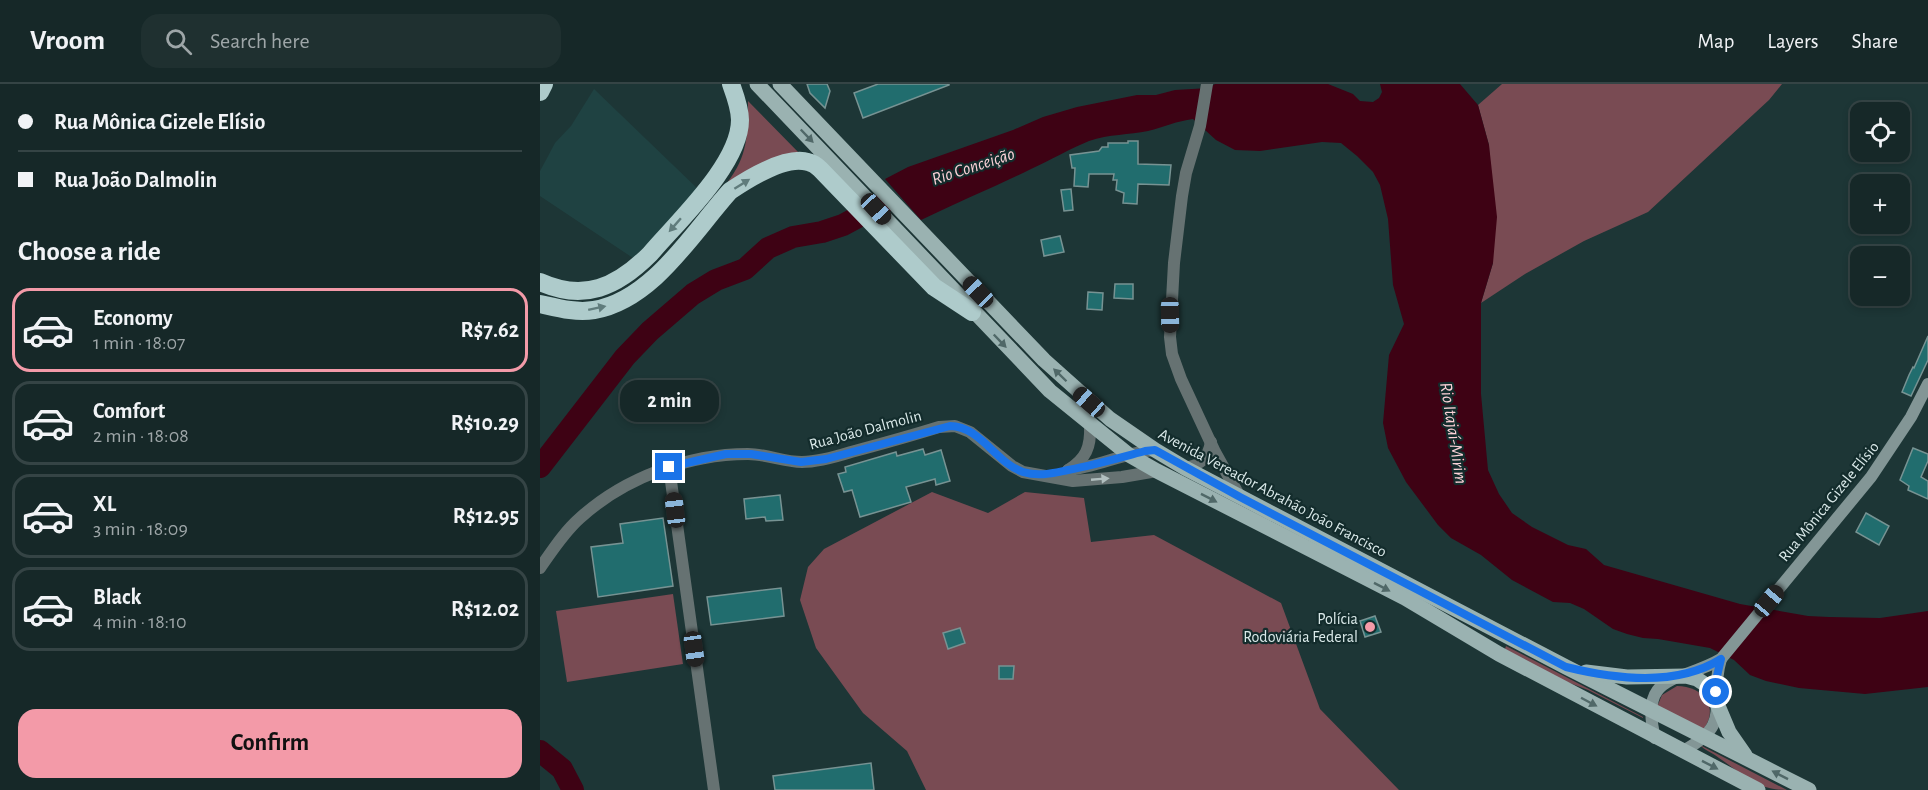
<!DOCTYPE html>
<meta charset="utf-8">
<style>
:root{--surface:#162828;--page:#1f3030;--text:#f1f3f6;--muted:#9ea6a8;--line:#354445;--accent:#f39aa8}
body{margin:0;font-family:"Alegreya Sans",sans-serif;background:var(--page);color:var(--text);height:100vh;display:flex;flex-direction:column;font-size:22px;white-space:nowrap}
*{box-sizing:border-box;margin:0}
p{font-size:20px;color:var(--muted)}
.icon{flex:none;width:33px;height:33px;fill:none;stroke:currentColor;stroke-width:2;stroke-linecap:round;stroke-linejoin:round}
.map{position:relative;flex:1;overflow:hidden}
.sheet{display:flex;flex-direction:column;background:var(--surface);width:540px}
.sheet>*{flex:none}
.top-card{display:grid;align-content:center;height:132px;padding:0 18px;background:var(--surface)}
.fabs{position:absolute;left:1310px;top:18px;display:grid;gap:12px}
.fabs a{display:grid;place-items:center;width:60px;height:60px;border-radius:12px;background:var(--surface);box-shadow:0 3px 9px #0003,0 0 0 2px var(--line);font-size:30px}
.end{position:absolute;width:27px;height:27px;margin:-14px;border:8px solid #1a73e8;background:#fff;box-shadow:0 0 0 3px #fff}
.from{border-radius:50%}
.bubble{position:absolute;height:42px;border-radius:18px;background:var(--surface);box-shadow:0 3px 9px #0003,0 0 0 2px var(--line);font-size:20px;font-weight:700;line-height:42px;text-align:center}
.car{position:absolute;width:18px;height:36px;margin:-18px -9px;border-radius:8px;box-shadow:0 0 4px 2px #0007;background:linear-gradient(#222 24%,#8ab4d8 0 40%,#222 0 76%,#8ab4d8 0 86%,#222 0)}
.top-card b{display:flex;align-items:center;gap:21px;height:57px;font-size:22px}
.top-card b+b{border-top:2px solid var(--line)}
.top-card i{width:15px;height:15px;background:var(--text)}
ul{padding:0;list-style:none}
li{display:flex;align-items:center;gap:18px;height:84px;margin:0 12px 9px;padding:0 6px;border:3px solid var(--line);border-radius:18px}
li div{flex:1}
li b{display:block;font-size:22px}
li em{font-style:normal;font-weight:700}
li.active{border-color:var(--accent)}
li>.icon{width:54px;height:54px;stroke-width:1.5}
h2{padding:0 18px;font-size:27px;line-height:72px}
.action{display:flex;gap:12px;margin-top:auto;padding:12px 18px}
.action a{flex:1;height:69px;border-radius:18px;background:var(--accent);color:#111;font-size:24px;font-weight:700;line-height:69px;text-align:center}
header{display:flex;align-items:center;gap:36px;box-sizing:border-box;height:84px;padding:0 30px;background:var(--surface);border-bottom:2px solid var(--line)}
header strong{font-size:28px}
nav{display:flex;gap:33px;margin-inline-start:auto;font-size:21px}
.search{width:420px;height:54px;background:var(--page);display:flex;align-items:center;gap:15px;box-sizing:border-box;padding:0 21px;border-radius:18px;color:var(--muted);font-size:22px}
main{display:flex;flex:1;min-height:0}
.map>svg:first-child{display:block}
</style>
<header>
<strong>Vroom</strong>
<div class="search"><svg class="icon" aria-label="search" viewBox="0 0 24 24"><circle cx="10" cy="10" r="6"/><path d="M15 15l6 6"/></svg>Search here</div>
<nav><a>Map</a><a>Layers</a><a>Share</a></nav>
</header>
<main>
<section class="sheet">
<div class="top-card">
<b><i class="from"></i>Rua Mônica Gizele Elísio</b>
<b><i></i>Rua João Dalmolin</b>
</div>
<h2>Choose a ride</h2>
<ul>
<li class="active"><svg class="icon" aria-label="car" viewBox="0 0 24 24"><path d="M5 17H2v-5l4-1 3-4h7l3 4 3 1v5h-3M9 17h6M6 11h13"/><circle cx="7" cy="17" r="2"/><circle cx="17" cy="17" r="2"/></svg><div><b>Economy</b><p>1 min · 18:07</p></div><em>R$7.62</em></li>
<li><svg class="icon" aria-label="car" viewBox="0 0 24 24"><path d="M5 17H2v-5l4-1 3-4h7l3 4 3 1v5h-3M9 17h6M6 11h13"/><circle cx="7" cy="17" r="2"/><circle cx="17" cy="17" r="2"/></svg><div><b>Comfort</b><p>2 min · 18:08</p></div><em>R$10.29</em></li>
<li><svg class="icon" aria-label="car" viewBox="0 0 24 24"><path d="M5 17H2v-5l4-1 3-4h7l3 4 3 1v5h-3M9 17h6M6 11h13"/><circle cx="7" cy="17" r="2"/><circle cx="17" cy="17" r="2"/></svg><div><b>XL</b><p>3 min · 18:09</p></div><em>R$12.95</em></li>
<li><svg class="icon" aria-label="car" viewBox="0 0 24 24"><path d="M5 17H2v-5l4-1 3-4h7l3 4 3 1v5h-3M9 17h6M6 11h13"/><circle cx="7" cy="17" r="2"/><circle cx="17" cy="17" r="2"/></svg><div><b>Black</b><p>4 min · 18:10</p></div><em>R$12.02</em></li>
</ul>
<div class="action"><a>Confirm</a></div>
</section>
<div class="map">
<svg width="1388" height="706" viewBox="0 0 1388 706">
<rect width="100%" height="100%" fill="#1d3636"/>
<path fill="#1f4242" d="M54,5l106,102 -67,67 -93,-62v-25l6,-11 9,-17 16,-17z"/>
<g fill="#794b53">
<path d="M962,0h280l-13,16 -121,112 -64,29 -59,33 -44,29 12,-40 -4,-118 -11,-40z"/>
<path d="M208,17l53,54 -74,28c21,-27 21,-49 21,-82z"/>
<path d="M392,408l56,21 37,-21 59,6 7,44 63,-7 127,68 39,106 79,81h-473l-19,-39 -44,-38 -47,-65 -16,-48 8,-33 16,-18z"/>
<path d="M133,510l10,70 -116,18 -11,-71z"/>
<path d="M966,562l137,71v1l-55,-28 -39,-15 -45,-23z"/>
<path d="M1137,602c26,0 44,22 25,45l-45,-24 5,-12z"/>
<path d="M1160,661l87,45c-32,0 -44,-16 -68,-32 -6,-5 -15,-8 -19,-13z"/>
</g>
<path fill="#3e0214" d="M675,0h113l25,10 7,7 13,1 6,-4 3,-6 -2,-8h80l18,21 11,40 8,72 -4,46 -12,40v91l7,76 11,24 13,19 20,14 36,18 18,4 18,16 136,39 68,12 21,1 51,1 48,-7v76l-63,7 -66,-6 -33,-7 -16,-6 -16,-15 -24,-12 -52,-9 -15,-1 -16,-4 -14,-5 -29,-20 -14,-6 -17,-1 -41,-22 -31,-25 -30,-17 -13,-13 -32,-43 -18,-34 -5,-25 6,-68 15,-31 -11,-39 -5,-66 -8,-34 -7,-13 -16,-16 -16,-13 -19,-1 -62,9 -25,-1 -19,-10 -23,-21c-16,2 -29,8 -45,12 -19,4 -39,3 -59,10 -20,8 -38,19 -58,28 -36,18 -73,33 -110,51l-36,-41 23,-12 105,-37 30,-13 34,-10 60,-12h19l19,-5 34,-2z"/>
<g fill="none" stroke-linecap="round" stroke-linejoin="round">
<g stroke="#3e0214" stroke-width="22">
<path d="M0,383l85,-110 25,-26 43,-37 23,-14 29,-11 23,-21 25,-11 29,-5 21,-7 39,-21"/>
<path d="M0,667l22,18 11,21"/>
</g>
</g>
<g fill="#216d6e" stroke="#779393" stroke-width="1.5">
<path d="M267,0h20l3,7 -5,17 -15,-15z"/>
<path d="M338,0h71v1l-86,33 -9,-25z"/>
<path d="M588,57h10v23l33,1 -2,20 -31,-1 -1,20 -14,-1 1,-10 -8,-3 1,-10h-4l1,-6h-25l-1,13 -14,-1 1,-18h-3l-2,-13 29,-4 3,-4h6v-4h20z"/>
<path d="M531,105l2,21 -9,1 -3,-21z"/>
<path d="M520,152l4,16 -20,4 -3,-16z"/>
<path d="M575,200h18v15l-19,-1z"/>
<path d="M548,208l15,1 -1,17 -15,-1z"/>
<path d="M1388,252v24l-17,36 -9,-4 7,-17 4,-8 1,1z"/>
<path d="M1373,364l15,6v7l-7,16 7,4v18l-20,-9 1,-4 -9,-6z"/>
<path d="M383,365l2,6 16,-5 9,31 -14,4 -1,-6 -29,8 5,15 -51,15 -8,-27 -8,2 -6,-18 8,-2 -1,-5 51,-15 1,4z"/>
<path d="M240,411l3,25 -17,1 -1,-4 -19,2 -2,-20z"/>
<path d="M1326,429l23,13 -10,19 -23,-13z"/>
<path d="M123,434l10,68 -75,11 -7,-50 32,-4 -3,-19z"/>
<path d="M241,504l3,28 -73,9 -4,-28z"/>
<path d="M835,532l6,16 -16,5 -5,-16z"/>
<path d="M420,544l5,15 -17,6 -5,-16z"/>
<path d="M459,582h15l-1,13h-14z"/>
<path d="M331,679l3,27h-99l-2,-14z"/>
</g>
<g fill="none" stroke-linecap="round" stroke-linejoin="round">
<g stroke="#667272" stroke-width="12">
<path d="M667,0l-7,42 -14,47 -4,23 -8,67 -4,74 2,17 9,25 34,73 25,45"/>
<path d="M129,383l45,323"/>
<path d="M645,384c16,-3 23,-10 26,-26"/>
<path d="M528,386c30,-3 57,-18 87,-20"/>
<path d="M528,386c18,-11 23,-23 22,-44"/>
<path d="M0,484c12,-17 24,-36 40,-50 44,-40 108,-64 168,-64 18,0 36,8 54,8 16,0 33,-5 49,-10 30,-8 59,-16 88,-25l16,-1 15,6 42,34 11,6 50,9 49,-4 35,-6"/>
</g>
<g stroke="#839696" stroke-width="12">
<path d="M1115,654c-17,-67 26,-55 66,-79l150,-182 40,-60 17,-33"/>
<path d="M1143,667c53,-29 24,-46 38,-92"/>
</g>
<g stroke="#9ab2b1" stroke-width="15">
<path d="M217,0l293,307 79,64 28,16 248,127 94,56 259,136"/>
<path d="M240,0l264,276 66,59 45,31 30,18 381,199 243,123"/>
<path d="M1046,588l41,5 59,-1 11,3 9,6 7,9 16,38 16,23"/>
</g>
<g stroke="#aecbcb" stroke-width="18">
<path d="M0,8l4,-8"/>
<path d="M0,198c44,20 77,5 110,-28 28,-33 90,-90 90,-134 0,-12 -5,-25 -9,-36"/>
<path d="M0,220c18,4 36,9 54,6 59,-10 99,-78 136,-119 18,-12 56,-36 78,-29 5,1 9,4 12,7l114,118 38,25"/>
</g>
</g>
<defs><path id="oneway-solid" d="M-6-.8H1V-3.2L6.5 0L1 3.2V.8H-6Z" transform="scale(1.5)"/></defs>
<g fill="#506868">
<use href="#oneway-solid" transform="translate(267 52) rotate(46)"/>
<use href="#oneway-solid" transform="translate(460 257) rotate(46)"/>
<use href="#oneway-solid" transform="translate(520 291) rotate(-136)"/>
<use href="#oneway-solid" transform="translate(669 414) rotate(27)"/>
<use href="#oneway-solid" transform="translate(842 503) rotate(27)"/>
<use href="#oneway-solid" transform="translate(1049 618) rotate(28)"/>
<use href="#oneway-solid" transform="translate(1170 681) rotate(27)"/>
<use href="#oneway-solid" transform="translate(1240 691) rotate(-153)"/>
</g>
<g fill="#607c7c">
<use href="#oneway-solid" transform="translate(202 100) rotate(-32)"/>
<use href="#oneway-solid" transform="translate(135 141) rotate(131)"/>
<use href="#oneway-solid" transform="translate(57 224) rotate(-12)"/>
</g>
<use fill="#b1bfbf" href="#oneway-solid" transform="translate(560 395) rotate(-5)"/>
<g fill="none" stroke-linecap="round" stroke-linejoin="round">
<path stroke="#1a73e8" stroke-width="8" d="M129,383l57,-13h25l50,8 25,-3 124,-33c30,0 46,37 73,46 16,5 30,1 45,-2 27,-5 51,-12 77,-19l10,-1 85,47 326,170c49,12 110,20 155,-8l-4,17 -1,16"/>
</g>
<circle fill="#f39aa8" stroke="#132c2c" stroke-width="2" cx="830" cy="543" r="6"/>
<g text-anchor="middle" stroke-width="4.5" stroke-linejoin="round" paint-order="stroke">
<g font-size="16" fill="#dae9e9" stroke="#132c2c">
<text transform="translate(325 345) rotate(-15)" y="6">Rua João Dalmolin</text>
<text transform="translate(733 408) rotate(28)" y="6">Avenida Vereador Abrahão João Francisco</text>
<text transform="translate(1288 417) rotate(-51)" y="6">Rua Mônica Gizele Elísio</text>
</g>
<g font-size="16" fill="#dae9e9" stroke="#132c2c" text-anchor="end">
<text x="818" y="540">Polícia<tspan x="818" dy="18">Rodoviária Federal</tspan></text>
</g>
<g font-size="18" font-style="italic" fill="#fdd2d8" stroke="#132c2c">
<text transform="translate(433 82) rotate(-18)" y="6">Rio Conceição</text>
<text transform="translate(914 349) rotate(81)" y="6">Rio Itajaí-Mirim</text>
</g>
</g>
</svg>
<div class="fabs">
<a><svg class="icon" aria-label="locate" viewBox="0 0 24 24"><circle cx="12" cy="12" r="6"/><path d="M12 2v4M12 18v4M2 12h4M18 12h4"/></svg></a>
<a>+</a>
<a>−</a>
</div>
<i class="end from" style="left:1176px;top:608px"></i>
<i class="end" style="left:129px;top:383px"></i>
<div class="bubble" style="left:80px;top:296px;width:99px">2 min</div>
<i class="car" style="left:336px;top:125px;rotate:137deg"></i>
<i class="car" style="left:438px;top:208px;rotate:316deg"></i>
<i class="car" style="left:630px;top:231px;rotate:179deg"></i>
<i class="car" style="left:549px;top:318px;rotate:311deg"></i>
<i class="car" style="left:135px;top:426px;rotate:353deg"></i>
<i class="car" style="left:1229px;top:517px;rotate:40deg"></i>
<i class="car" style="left:154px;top:565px;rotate:172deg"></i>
</div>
</main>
